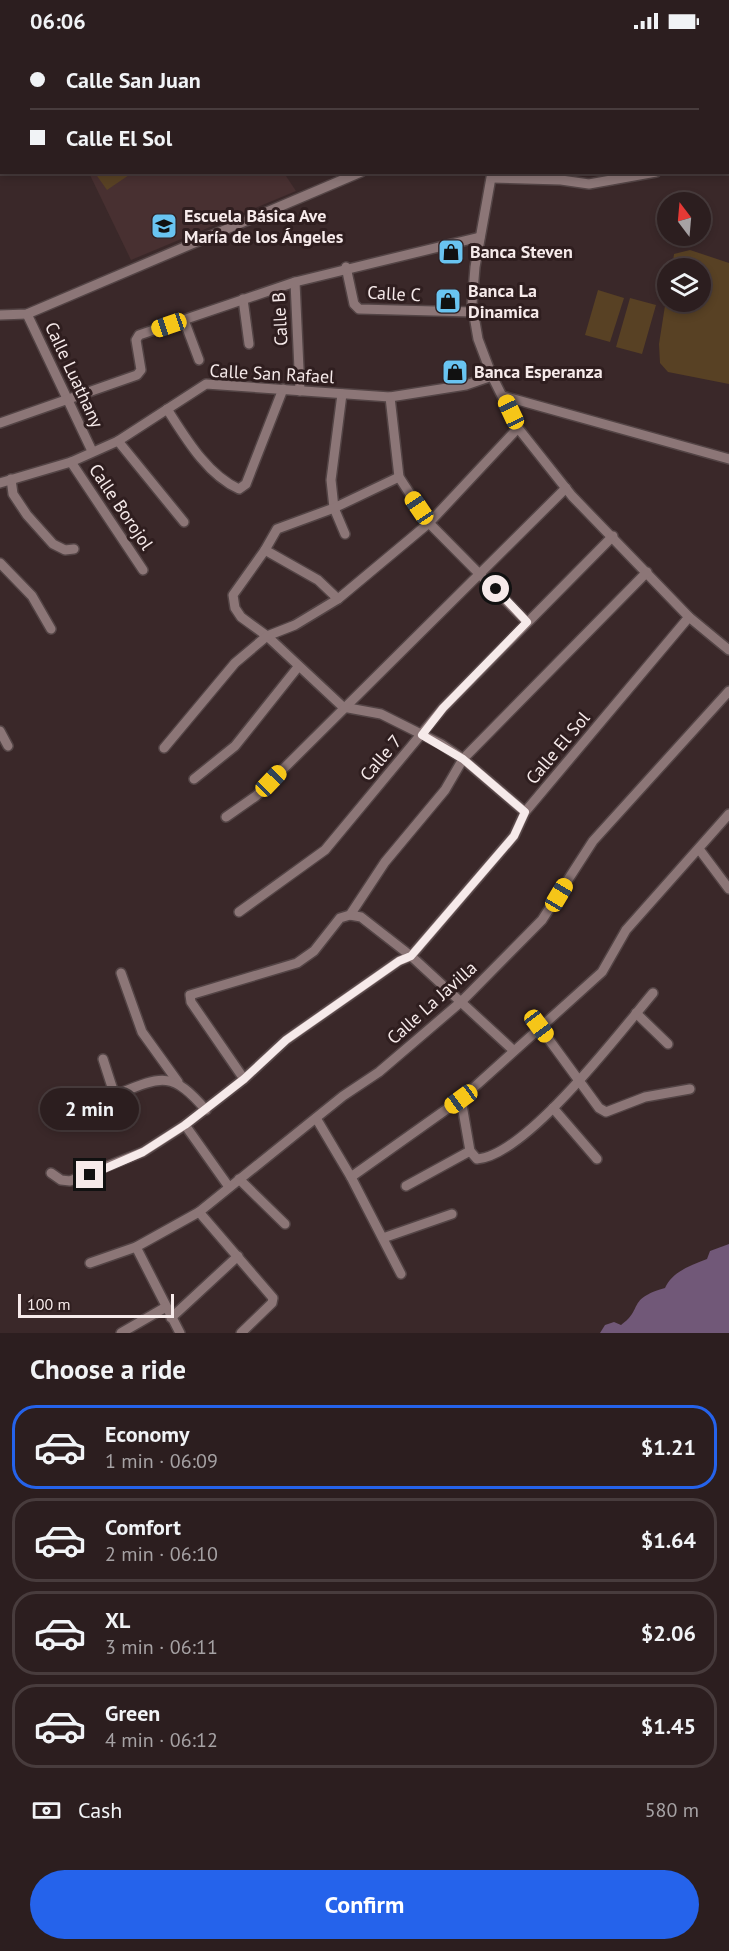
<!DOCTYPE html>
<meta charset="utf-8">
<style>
:root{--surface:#2c1e1f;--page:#342728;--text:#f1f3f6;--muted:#a6a2a4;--line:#483c3d;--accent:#2563eb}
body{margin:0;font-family:"PT Sans",sans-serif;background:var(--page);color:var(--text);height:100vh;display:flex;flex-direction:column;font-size:22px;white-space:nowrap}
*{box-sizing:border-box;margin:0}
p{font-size:20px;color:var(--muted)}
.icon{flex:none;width:33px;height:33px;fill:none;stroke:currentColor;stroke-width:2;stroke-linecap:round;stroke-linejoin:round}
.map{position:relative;height:1291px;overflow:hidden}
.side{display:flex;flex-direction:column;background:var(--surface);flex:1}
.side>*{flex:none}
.top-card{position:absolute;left:0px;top:0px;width:729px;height:132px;box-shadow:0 3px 9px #0003,0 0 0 2px var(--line);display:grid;align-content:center;height:132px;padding:0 30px;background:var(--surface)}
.needle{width:39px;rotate:344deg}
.tools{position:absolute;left:657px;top:150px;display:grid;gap:12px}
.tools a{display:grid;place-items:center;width:54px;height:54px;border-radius:50%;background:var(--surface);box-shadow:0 3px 9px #0003,0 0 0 2px var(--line);font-size:30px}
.scale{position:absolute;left:18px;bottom:15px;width:156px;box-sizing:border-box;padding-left:6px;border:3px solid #f6eaea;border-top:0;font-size:16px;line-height:21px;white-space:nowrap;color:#f6eaea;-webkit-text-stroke:4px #2f1e1f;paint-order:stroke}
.end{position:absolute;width:27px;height:27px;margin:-14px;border:8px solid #f6eaea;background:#111;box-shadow:0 0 0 3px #111}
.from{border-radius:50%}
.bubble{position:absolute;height:42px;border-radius:21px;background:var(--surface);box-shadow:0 3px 9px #0003,0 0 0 2px var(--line);font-size:20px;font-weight:700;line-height:42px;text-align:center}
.car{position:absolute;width:18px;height:36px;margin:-18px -9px;border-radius:8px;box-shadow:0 0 4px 2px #0007;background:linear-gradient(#f5c518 24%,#345 0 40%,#f5c518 0 76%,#345 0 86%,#f5c518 0)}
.top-card b{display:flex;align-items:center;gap:21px;height:57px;font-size:22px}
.top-card b+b{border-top:2px solid var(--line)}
.top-card i{width:15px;height:15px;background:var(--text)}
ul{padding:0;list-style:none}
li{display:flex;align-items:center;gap:18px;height:84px;margin:0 12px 9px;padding:0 18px;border:3px solid var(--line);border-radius:24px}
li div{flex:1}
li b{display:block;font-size:22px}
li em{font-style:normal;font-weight:700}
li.active{border-color:var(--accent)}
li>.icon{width:54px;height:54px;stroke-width:1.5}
h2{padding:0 30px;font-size:27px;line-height:72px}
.pay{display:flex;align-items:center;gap:15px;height:66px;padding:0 30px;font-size:22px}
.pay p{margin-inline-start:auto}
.cta{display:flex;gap:12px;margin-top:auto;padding:12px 30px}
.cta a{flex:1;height:69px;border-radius:36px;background:var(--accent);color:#fff;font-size:24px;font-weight:700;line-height:69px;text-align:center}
.status{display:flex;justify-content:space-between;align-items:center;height:42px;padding:0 30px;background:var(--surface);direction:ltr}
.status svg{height:16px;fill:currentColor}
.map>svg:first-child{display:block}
</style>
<div class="status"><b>06:06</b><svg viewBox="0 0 49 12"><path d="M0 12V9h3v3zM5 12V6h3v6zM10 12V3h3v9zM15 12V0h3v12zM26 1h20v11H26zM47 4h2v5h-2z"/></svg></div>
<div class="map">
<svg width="729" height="1291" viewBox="0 0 729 1291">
<rect width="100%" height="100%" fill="#3a2829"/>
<path fill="#483031" d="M89,131h195l12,18 -165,69z"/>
<g fill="#584124">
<path d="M95,131h37l-25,17z"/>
<path d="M690,208l39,13v121l-61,-12 -8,-9 -1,-19 8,-51 1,9h32v-34h-28l2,-14z"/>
<path d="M598,248l26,8 -14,44 -25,-7z"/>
<path d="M630,256l26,7 -14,49 -26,-7z"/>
</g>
<path fill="#715878" d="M729,1202v89h-129l5,-8 9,-3 7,3c23,-16 5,-26 44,-37 7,-16 26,-23 42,-29l3,-8z"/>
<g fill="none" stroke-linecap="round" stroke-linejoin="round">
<g stroke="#534445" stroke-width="12">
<g id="street">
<path d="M448,0l1,2"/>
<path d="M728,98l1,-2"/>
<path d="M492,130l-17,95 -3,37 6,35 14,37 26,52 54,68 117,121 40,33"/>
<path d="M492,136l69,2 28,4 67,-12"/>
<path d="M346,225l8,37 5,5 113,3"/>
<path d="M295,240l5,109"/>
<path d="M243,257l6,45"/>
<path d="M27,272l65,137"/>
<path d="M0,273l27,-1 334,-142"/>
<path d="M184,278l15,40"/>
<path d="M342,352l-11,86 3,28 11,26"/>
<path d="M503,354l226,63"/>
<path d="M390,355l9,80 30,46 98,99"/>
<path d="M167,367c18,28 40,66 72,80l7,-5 37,-95"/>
<path d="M0,381l137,-48 4,-5 -5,-30 3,-5 156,-53 185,-45"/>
<path d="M118,399l66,81"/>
<path d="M71,420l72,108"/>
<path d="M11,437l2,15 14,21 26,29 12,6 9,-1"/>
<path d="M0,441l71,-21 47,-21 88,-57 184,13 76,-12 26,-9"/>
<path d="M265,508l-32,45 2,13 6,9 26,19 76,71 38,7 60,30 22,15 62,53"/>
<path d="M0,521l32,33 19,33"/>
<path d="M338,557l-20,-19 -53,-30 12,-21 57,-21 65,-31"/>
<path d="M0,689l8,15"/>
<path d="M164,706l71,-85 32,-27 28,-11 43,-26 91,-76 89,-95"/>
<path d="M194,737l41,-33 63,-79"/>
<path d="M226,775l30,-21 310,-308"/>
<path d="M699,807l30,40"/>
<path d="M239,870l86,-62 118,-142 170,-172"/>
<path d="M350,873l35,-53 60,-72 18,-31 184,-187"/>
<path d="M121,931l21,59 36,50"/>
<path d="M636,971l32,31"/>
<path d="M539,984l60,82 7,4 39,-15 45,-8"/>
<path d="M103,1017l10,31 5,4c45,-19 55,-22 88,16"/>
<path d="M244,1037l-53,-77 -1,-7 107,-32 17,-12 26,-33 10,-3 11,2 50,39 102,94"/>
<path d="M461,1057l9,52 7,8c49,-3 143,-127 176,-166"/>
<path d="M553,1066l44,51"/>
<path d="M316,1076l35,59 50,97"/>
<path d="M185,1083l44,62"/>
<path d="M51,1131l10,7 9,1 73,-29 42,-27 59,-46 42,-39 113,-79 12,-5 103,-120 11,-24 164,-195"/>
<path d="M351,1135l110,-78 141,-127 24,-42 103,-116"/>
<path d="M239,1137l46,45"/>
<path d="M406,1144l64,-35"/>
<path d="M199,1170l74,86 -1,5 -31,30"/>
<path d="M383,1196l69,-24"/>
<path d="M136,1205l44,86"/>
<path d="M90,1221l46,-16 63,-35 144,-116 36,-24 83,-71 80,-81 51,-79 136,-150"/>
<path d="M171,1276l67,-62"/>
<path d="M121,1291l45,-26"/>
</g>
</g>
<use href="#street" stroke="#8c7677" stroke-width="9"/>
</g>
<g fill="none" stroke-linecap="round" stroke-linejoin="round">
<path stroke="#f6eaea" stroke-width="8" d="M90,1133l53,-23 42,-27 59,-46 42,-39 113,-79 12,-5 103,-120 11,-24 -62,-53 -41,-24 21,-27 84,-86 -31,-33"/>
</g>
<defs>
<g id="school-square" transform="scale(1.35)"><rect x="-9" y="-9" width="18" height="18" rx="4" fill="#69c4f1" stroke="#2f1e1f"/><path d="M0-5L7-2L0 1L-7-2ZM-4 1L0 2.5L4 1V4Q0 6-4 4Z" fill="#111"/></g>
<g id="shop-square" transform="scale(1.35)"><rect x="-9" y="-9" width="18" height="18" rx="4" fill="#69c4f1" stroke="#2f1e1f"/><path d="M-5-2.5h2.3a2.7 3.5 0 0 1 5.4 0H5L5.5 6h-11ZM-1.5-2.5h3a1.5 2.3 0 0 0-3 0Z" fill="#111"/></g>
</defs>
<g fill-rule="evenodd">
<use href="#school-square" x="164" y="184"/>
<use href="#shop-square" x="451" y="210"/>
<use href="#shop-square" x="448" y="259"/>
<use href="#shop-square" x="455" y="330"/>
</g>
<g text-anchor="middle" stroke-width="6" stroke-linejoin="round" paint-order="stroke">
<g font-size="18" font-weight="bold" fill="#f6eaea" stroke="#2f1e1f" text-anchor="start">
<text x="184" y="180">Escuela Básica Ave<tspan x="184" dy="21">María de los Ángeles</tspan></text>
<text x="470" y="216">Banca Steven</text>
<text x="468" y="255">Banca La<tspan x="468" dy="21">Dinamica</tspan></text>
<text x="474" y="336">Banca Esperanza</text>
</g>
<g font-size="18" fill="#f6eaea" stroke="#2f1e1f">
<text transform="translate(394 252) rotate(3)" y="6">Calle C</text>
<text transform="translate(280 277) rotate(-93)" y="6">Calle B</text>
<text transform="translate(272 332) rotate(3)" y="6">Calle San Rafael</text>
<text transform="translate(74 333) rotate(65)" y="6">Calle Luathany</text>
<text transform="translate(121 465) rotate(56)" y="6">Calle Borojol</text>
<text transform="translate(558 706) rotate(-50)" y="6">Calle El Sol</text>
<text transform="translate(381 716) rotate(-50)" y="6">Calle 7</text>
<text transform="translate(432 961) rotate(-42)" y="6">Calle La Javilla</text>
</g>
</g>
</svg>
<div class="tools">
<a><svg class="needle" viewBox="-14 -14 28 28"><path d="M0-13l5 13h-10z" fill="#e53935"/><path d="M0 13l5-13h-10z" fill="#a6a2a4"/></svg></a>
<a><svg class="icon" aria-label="layers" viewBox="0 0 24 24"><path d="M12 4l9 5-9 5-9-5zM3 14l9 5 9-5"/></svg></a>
</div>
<div class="scale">100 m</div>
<i class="end from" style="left:496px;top:547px"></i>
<i class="end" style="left:90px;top:1133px"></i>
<div class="bubble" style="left:40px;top:1046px;width:99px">2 min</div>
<i class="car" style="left:169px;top:283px;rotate:251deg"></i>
<i class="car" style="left:511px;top:370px;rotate:335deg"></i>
<i class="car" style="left:419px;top:466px;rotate:326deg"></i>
<i class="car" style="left:271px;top:739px;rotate:44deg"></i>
<i class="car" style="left:559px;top:853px;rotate:31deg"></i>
<i class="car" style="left:539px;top:984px;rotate:143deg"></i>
<i class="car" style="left:461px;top:1057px;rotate:234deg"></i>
<div class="top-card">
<b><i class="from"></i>Calle San Juan</b>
<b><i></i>Calle El Sol</b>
</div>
</div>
<section class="side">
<h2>Choose a ride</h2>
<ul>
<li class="active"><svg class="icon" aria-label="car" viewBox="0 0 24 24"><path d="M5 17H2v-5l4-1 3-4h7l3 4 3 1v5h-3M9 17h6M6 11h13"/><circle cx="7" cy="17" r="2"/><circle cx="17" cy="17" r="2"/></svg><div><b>Economy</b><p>1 min · 06:09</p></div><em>$1.21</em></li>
<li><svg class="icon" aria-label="car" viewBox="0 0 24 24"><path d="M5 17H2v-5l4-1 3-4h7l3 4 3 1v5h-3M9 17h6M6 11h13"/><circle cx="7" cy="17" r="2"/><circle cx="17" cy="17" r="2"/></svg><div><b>Comfort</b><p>2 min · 06:10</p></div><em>$1.64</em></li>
<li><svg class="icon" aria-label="car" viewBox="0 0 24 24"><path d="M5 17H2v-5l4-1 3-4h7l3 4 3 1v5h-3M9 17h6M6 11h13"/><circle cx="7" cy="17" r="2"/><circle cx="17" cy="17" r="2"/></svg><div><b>XL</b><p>3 min · 06:11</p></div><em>$2.06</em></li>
<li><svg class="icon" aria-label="car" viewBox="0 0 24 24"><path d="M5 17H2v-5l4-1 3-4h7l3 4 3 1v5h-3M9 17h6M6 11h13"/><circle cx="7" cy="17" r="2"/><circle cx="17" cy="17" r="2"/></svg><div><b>Green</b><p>4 min · 06:12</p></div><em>$1.45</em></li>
</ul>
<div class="pay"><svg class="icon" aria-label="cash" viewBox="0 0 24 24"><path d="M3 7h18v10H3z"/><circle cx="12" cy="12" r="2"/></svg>Cash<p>580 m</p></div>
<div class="cta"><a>Confirm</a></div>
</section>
